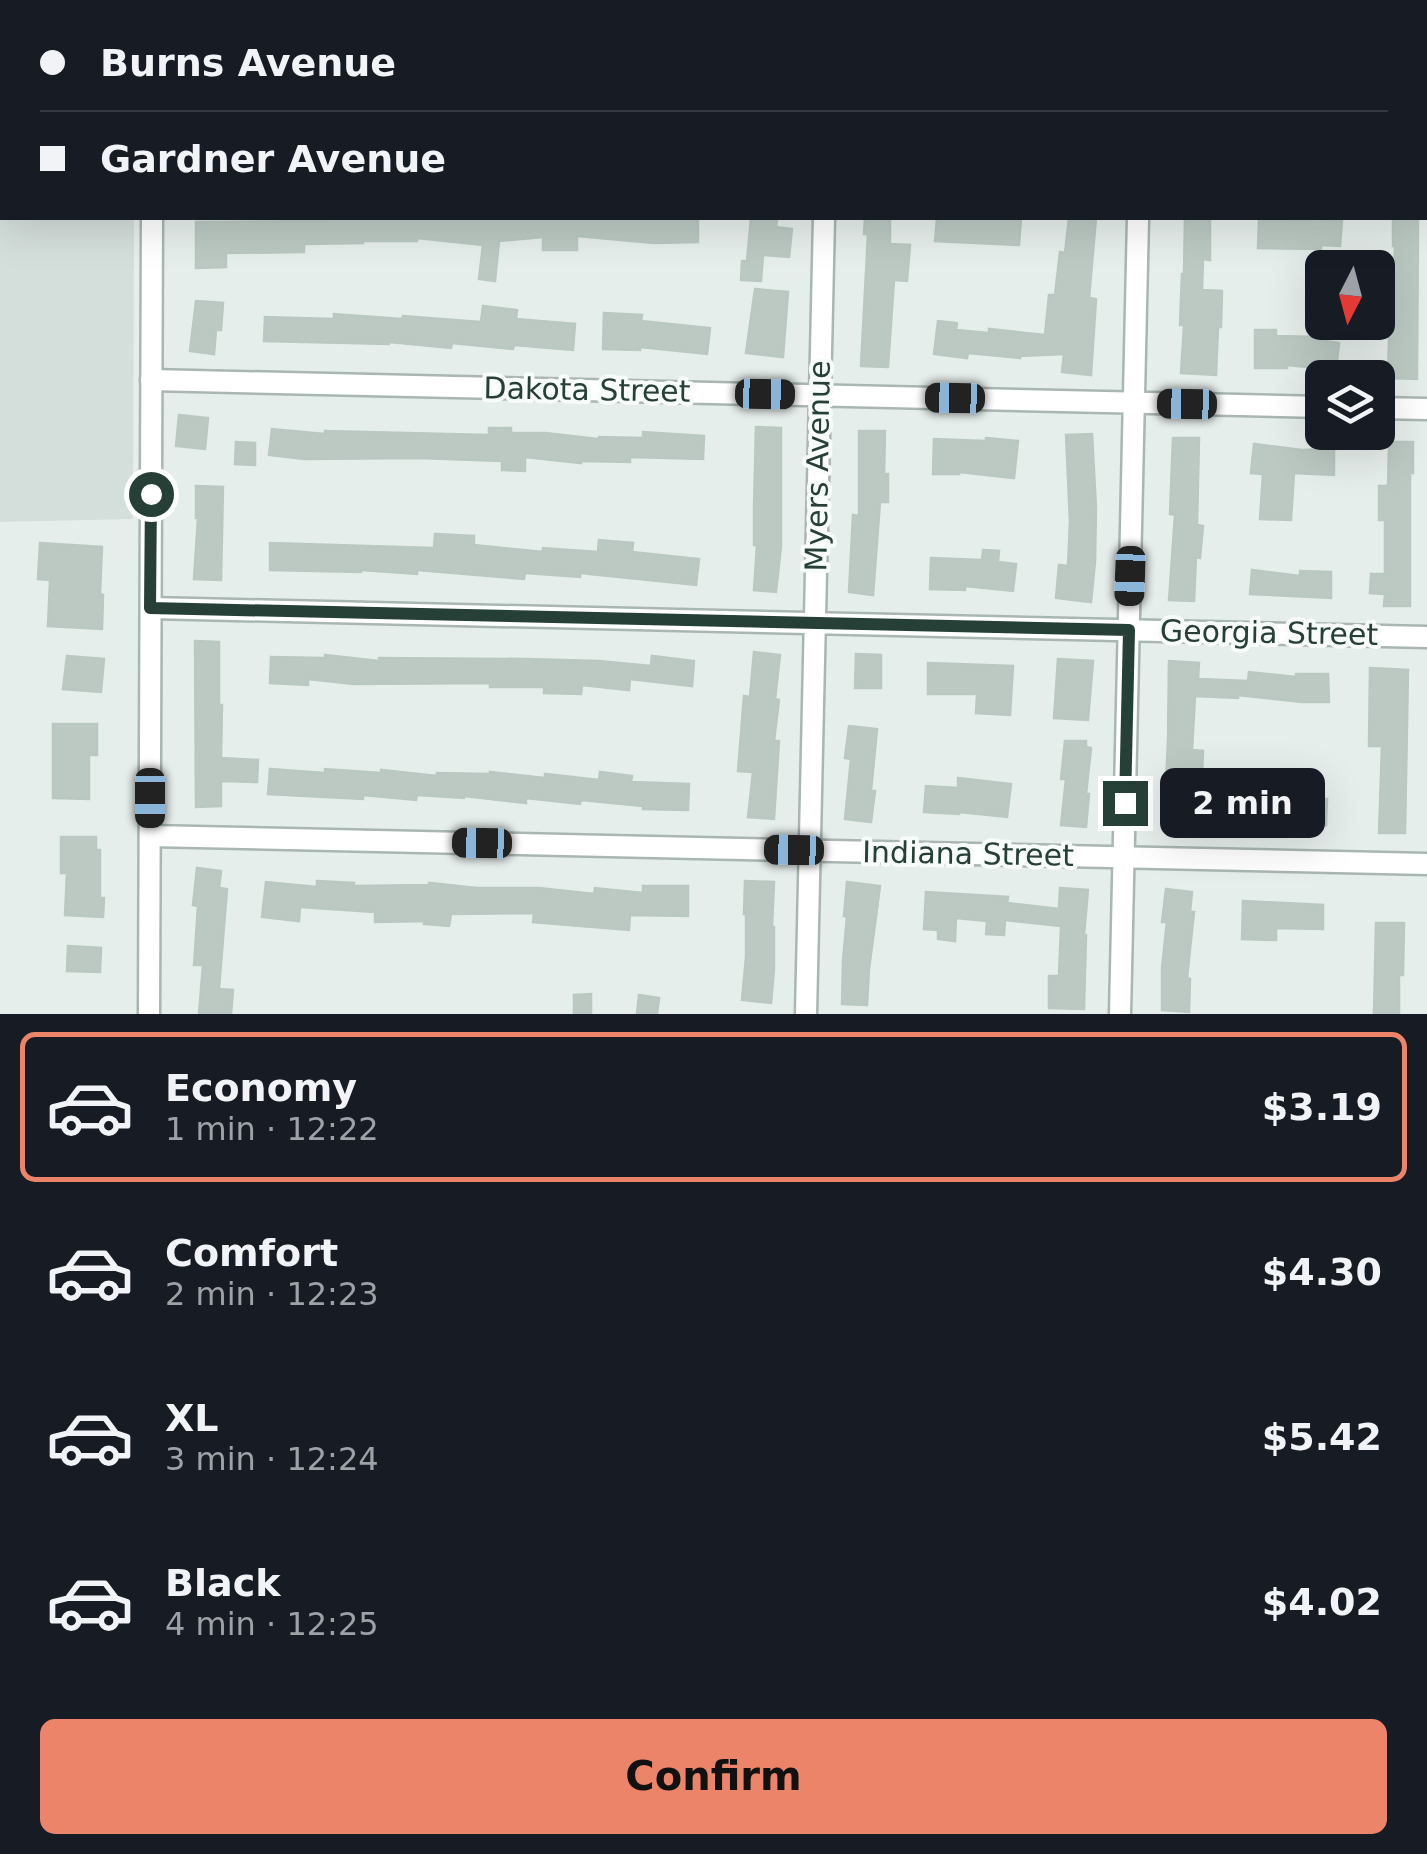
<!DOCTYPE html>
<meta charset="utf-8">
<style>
:root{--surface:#171b24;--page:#20242c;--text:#f1f3f6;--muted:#9ea1a6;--line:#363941;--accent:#eb8468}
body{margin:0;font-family:"DejaVu Sans",sans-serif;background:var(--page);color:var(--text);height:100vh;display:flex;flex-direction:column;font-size:38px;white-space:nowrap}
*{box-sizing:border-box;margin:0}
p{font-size:32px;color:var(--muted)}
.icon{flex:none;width:55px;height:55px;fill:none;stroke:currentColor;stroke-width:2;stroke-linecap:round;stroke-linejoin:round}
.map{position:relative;height:1014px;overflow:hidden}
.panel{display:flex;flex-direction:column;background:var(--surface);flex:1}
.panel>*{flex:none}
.banner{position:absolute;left:0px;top:0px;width:1428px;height:220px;box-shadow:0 10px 40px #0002;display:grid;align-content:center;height:220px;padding:0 40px;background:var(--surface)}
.needle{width:65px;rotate:186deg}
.buttons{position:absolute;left:1305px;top:250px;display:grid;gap:20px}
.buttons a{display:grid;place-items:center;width:90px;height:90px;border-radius:15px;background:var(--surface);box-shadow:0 10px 40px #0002;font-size:50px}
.end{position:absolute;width:45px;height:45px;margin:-22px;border:12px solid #264038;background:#fff;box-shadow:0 0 0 5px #fff}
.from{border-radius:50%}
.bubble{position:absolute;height:70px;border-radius:15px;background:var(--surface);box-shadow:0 10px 40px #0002;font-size:32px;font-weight:700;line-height:70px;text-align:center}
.car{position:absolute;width:30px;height:60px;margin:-30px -15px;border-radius:12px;box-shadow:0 0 8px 2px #0007;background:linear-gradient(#222 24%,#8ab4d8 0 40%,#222 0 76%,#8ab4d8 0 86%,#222 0)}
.banner b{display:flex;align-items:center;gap:35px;height:95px;font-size:38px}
.banner b+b{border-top:2px solid var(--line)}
.banner i{width:25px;height:25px;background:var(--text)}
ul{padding:18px 0 0;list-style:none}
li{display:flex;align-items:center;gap:30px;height:150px;margin:0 20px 15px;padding:0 20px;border:5px solid transparent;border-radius:15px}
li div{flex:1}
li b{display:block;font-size:38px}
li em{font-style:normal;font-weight:700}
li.active{border-color:var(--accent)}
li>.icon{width:90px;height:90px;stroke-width:1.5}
.primary-button{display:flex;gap:20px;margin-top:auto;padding:20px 40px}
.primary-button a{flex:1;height:115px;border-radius:15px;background:var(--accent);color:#111;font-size:40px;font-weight:700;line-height:115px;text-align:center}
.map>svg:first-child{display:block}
</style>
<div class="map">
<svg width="1427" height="1014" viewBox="0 0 1427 1014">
<rect width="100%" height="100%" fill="#e6eeeb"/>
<path fill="#d4deda" d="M0,0h135v2h-133v216h132l-1,301 -133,3z"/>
<g fill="#bcc9c3" stroke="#b9c8c1" stroke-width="2.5">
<path d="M325,218h373v24l-44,1 -77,-7v14h-34v-13l-44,4 -4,40 -16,-2 4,-34 -66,-7v3h-54v2l-59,1v8l-78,1v14l-30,1v-46l129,-1z"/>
<path d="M751,218l26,1 -1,8 16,2 -3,28 -26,-2 -2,26 -20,-1 1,-19h5z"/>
<path d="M865,218h25v26l20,1 -3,36 -13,-1 -6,87 -27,-1 7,-132h-4z"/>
<path d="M937,218h84l-2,27 -84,-4z"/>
<path d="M1069,218h27l-7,80 7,1 -5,76 -29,-3 2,-18 -44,2v2l-52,-5 -1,5 -33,-4 4,-33 19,2 -1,7 33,3v-4l56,6 4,-40h6l5,-43 5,1z"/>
<path d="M1185,218h25v42l-7,-1 -1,31 20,1 -1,36h-3l-2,48 -35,-2 3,-48h-4l2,-51h2z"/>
<path d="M1310,218l32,3 -2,25 -19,-1v4l-63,-1 1,-29 51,1z"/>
<path d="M1393,218h25l-1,161 -29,-1 2,-77h3l2,-55h-2z"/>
<path d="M755,289l33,3 -5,65 -37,-4z"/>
<path d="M196,301l27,2 -2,27h-5l-2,24 -24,-3z"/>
<path d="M483,306l34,4 -1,9 59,5 -2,26 -59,-5 -1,4 -61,-6 -1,5 -62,-6v2l-125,-3 1,-24 69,2v-5l68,5 1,-3 78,6z"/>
<path d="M604,313l38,2 -1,6 69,7 -3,26 -67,-7v3l-37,-1z"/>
<path d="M1255,330h21v6l43,1v3l20,3 -3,27 -49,-5v3h-32z"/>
<path d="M179,415l29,3 -3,31 -29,-3z"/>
<path d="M756,427l25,1v118l-5,46 -22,-2 3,-45h-3v-38z"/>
<path d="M489,428h22v5h34l53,6 1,-2 44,1v-6l61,4 -1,23 -73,-2v5l-49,-1v2l-56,-6v14l-23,-1v-9l-84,-3 -114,1 -35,-4 3,-26 53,5v-3l164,4z"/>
<path d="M859,431h26l-1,43h4v28h-8l-7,93 -24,-3 4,-77 6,1z"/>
<path d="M1092,434l4,74 -1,54 -4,40 -35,-4 3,-33 9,1 2,-45 -4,-86z"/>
<path d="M986,438l32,3 -4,37 -55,-6v2h-26l1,-35 52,2z"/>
<path d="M1173,438h26l-2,87 6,1 -3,32 -4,-1 -2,44 -25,-1 6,-85 -5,-1z"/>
<path d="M236,442l19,1v22l-20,-1z"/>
<path d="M1389,442h24v31h-3v133h-26l1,-12 -15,-1 1,-19h14v-54h-6v-34h9z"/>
<path d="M1254,444l48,6 32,-1v26l-40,-2 -3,47 -31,-1 3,-45 -12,-1z"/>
<path d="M196,486l27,1 -2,93 -27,-1 4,-61h-2z"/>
<path d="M435,534l39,2v9l69,7v-4l55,4 1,-12 34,3 -1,9 67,7 -3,26 -116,-12v4l-55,-4 -1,6 -107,-9v4l-56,-4v2l-91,-2v-27l164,5z"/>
<path d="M40,543l62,4 -2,47 3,1 -1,34 -54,-3 2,-46 -12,-1z"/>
<path d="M983,550l16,1 -1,11 18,2 -3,27 -48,-5v4l-35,-1 1,-31 51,2z"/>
<path d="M1252,570l48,6v-5l31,1v26l-81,-4z"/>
<path d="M195,641l24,1v63h3l-1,53 37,2 -1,22 -36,-1v25l-25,1z"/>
<path d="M754,652l26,3 -5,44 4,1 -5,41h5l-5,78 -26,-2 5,-45 -15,-1 6,-75 6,1z"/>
<path d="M856,654l25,1v33h-26z"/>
<path d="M325,655l54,6v-3l148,1 72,2 52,5 1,-10 42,5 -2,25 -62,-7 -1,11 -47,-5 -1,9 -37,-1v-6h-54v-4l-136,1 -46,-5v6l-38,-2 1,-26 54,1z"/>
<path d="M67,656l37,3 -3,33 -38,-3z"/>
<path d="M1058,659l35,2 -5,59 -34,-2z"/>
<path d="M1169,661l30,2 -1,16 50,2 1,-9 47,5v-3h32l1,28h-27l-64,-7v3l-43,-2 -3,54 11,1 -2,43 45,5 1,-5 41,5h39l-1,26 -51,-1 -85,-10v15h-26l4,-89z"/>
<path d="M928,663l85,3 -3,49 -34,-2 1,-19h-49z"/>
<path d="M1370,668l38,2 -3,163h-26l3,-87h-13z"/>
<path d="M53,724h44v31h-8v44l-36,-1z"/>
<path d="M849,726l28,3 -6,62h4l-4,31 -26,-3 6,-60 -6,-1z"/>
<path d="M1065,741h21v6l5,1 -5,46h3l-3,33 -25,-2 5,-46h-5z"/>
<path d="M270,769l55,4v-4l56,4v-3l56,6v-3l53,1v-2l55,6v-4l54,6 1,-8 32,4 -1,6 58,2 -1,26 -45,-1v-3l-62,-6 -1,4 -54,-6v5l-62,-7v2l-47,-3 -1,5 -53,-5v4l-95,-5z"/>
<path d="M958,778l53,6 -4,33 -48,-5v2l-35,-2 2,-26 32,2z"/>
<path d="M61,837h35v13h4v48h4l-1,19 -38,-2 2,-42h-6z"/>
<path d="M197,868l24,3 -2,17 8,1 -8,100 14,1 -2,24h-32l4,-49h-9l4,-59 -5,-1z"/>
<path d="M317,881l37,2 -1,3 76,-1v-2l48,5h62l55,6 1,-6 48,5v-7h45v30l-58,-1 -1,15 -96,-8 1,-9 -83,1 -2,12 -25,-2 1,-3 -50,1v-10l-75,-5 -1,14 -37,-4 4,-35 51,5z"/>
<path d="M745,881l29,1 -2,45h2v43l-3,33 -29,-3 4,-43v-43h-2z"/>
<path d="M847,882l33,4 -11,83 -2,36 -25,-1 1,-43 4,-45h-3z"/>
<path d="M1060,888l28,2 -4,45h2l-2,74 -35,-1v-32h10l2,-50 -56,-6 -1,15 -18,-1 1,-13 -31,-3 -1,23 -17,-2v-9l-14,-1 2,-37 82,5 -1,6 52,6z"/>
<path d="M1166,889l26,3 -2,20h4l-7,66 3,1 -1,33 -27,-2v-42l5,-46h-5z"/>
<path d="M1243,901l80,4v24l-47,-1v12l-34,-1z"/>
<path d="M1376,923h28l-1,52h-4v39h-25z"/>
<path d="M68,946l33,2 -1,24 -33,-1z"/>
<path d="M591,994v20h-17v-19z"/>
<path d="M639,995l20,3 -2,16h-20z"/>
</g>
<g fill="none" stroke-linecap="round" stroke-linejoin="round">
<g stroke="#a9b6b2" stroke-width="25">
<g id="street">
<path d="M153,2v-2"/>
<path d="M832,2v-2"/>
<path d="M1143,2v-2"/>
<path d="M1425,180h2"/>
<path d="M151,380l1171,27"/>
<path d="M1378,408l49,1"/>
<path d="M151,608l1276,29"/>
<path d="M150,836l1277,28"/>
<path d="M149,1014l3,-796"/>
<path d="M806,1014l18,-796"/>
<path d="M1120,1014l18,-796"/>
</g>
</g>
<use href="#street" stroke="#fff" stroke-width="20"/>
</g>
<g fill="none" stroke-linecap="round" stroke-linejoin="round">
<path stroke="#264038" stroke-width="12" d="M151,494l-1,114 979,22 -4,173"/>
</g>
<g text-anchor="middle" stroke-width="8" stroke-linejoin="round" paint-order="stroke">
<g font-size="30" fill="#264038" stroke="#f7fbf9">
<text transform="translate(587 390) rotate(1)" y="10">Dakota Street</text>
<text transform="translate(818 466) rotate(-89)" y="10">Myers Avenue</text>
<text transform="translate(1269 633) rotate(1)" y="10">Georgia Street</text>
<text transform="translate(968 854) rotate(1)" y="10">Indiana Street</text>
</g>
</g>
</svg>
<div class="buttons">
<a><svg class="needle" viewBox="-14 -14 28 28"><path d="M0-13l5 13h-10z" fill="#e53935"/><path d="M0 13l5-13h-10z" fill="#9ea1a6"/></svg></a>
<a><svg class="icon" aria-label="layers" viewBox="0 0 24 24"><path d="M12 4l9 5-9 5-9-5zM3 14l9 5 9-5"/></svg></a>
</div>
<i class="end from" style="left:151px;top:494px"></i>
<i class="end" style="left:1125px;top:803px"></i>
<div class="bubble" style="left:1160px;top:768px;width:165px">2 min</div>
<i class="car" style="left:765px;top:394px;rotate:91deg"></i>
<i class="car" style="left:955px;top:398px;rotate:271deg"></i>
<i class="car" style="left:1187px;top:404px;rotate:271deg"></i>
<i class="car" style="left:1130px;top:576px;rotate:182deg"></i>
<i class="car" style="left:150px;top:798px;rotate:180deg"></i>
<i class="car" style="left:482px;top:843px;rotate:271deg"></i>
<i class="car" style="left:794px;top:850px;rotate:271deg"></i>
<div class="banner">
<b><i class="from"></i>Burns Avenue</b>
<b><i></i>Gardner Avenue</b>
</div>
</div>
<section class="panel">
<ul>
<li class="active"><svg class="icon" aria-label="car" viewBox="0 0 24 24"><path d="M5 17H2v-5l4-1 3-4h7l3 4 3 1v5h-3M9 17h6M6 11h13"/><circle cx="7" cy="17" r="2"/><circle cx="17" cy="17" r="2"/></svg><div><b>Economy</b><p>1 min · 12:22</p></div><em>$3.19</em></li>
<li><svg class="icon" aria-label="car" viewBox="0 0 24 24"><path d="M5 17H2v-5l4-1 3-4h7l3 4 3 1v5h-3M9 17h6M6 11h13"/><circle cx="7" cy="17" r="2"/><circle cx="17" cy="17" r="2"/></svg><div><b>Comfort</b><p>2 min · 12:23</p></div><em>$4.30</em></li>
<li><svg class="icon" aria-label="car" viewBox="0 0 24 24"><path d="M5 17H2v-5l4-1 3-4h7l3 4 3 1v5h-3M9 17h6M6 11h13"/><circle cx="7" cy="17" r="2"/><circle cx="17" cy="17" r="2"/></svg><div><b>XL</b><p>3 min · 12:24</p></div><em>$5.42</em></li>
<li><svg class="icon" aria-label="car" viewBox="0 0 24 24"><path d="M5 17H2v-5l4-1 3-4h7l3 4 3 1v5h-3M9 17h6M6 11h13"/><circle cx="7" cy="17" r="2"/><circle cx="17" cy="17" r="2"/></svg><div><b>Black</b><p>4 min · 12:25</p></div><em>$4.02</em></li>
</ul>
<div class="primary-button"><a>Confirm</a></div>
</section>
